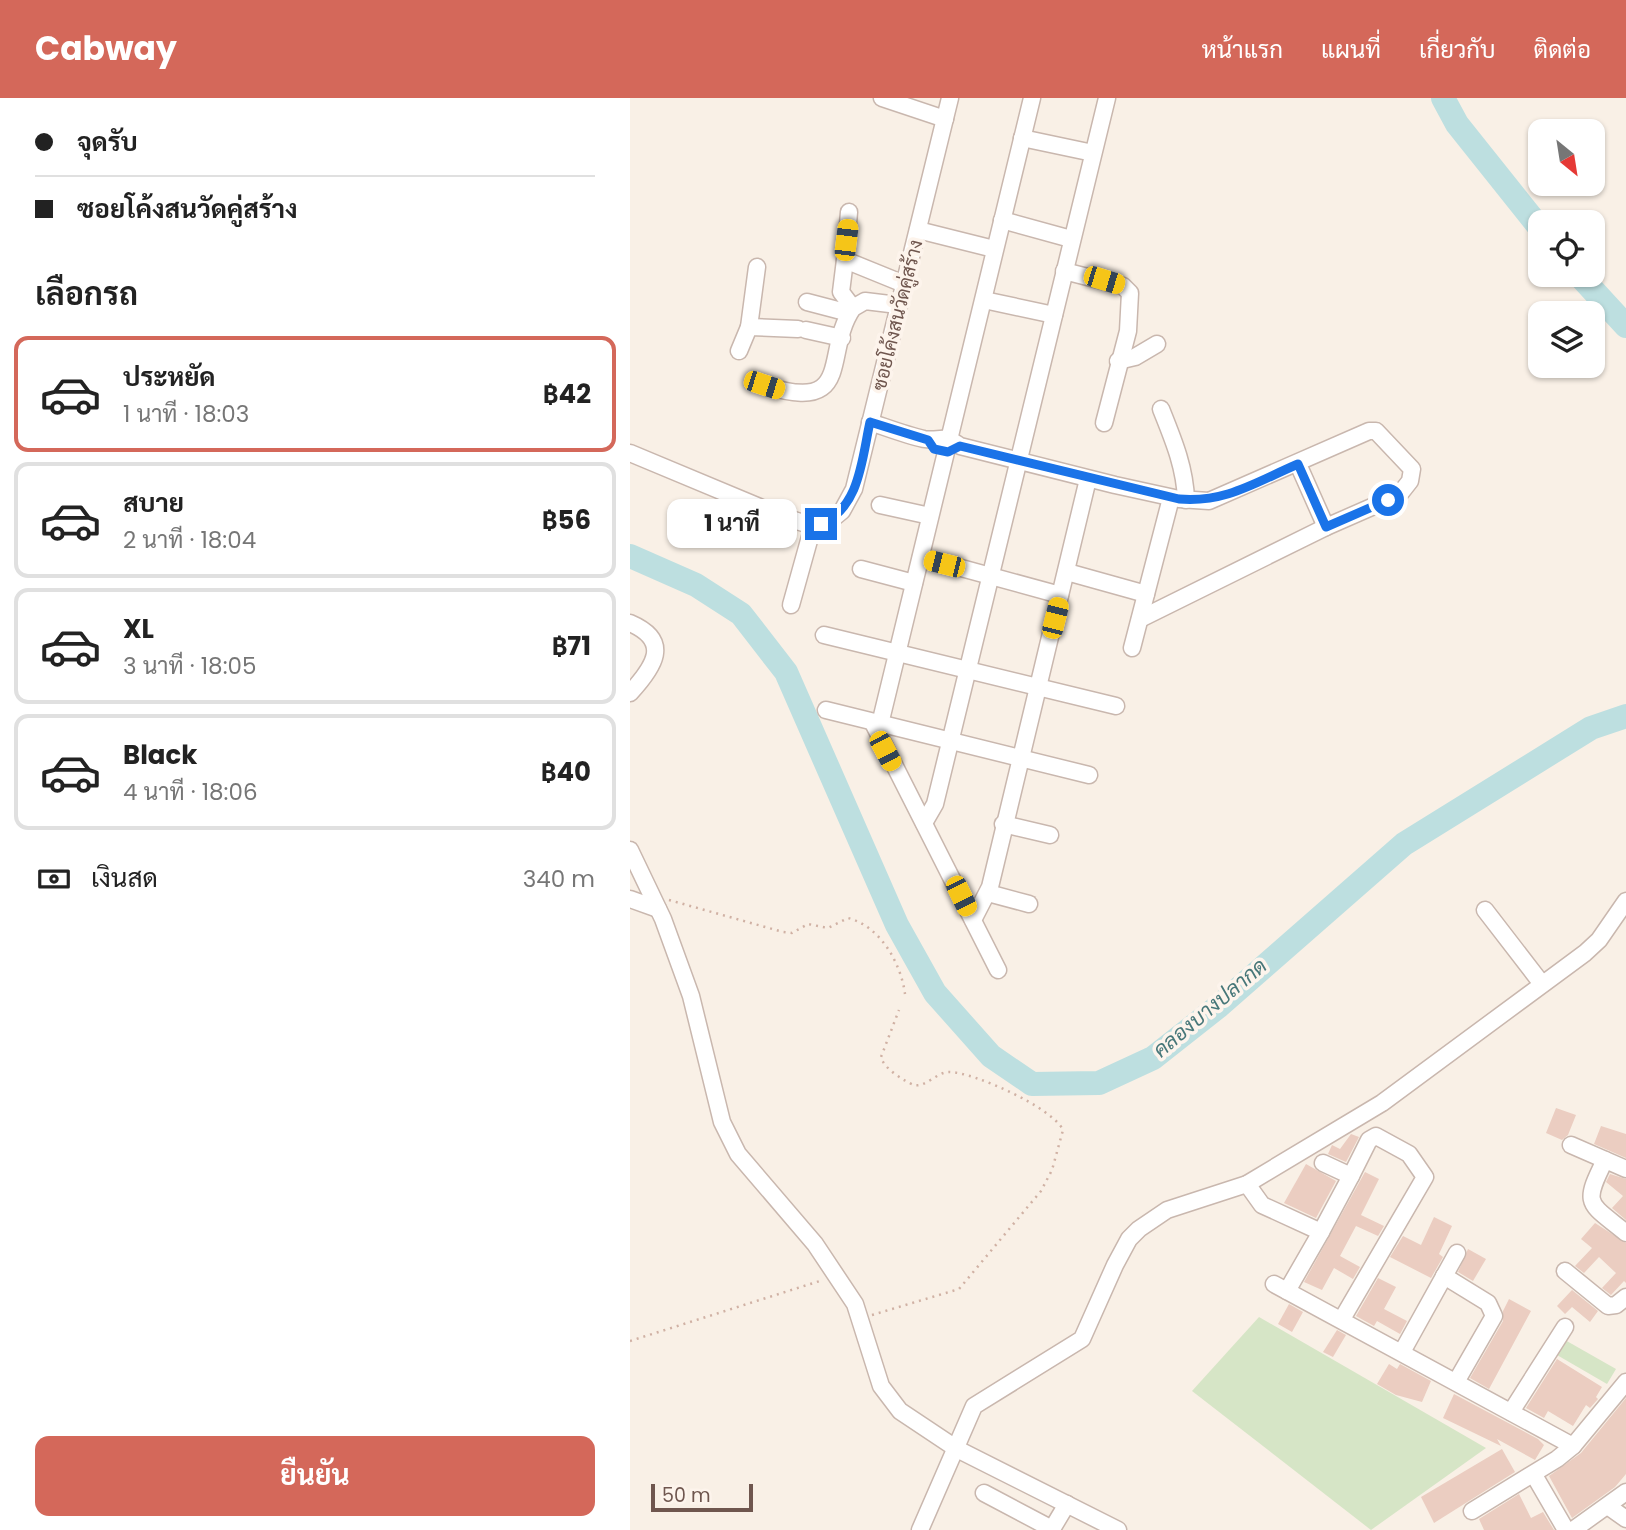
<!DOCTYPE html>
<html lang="th">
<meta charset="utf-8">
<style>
:root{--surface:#fff;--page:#f2f2f2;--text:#222;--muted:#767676;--line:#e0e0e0;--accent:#d4685a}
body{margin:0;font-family:Poppins,Sarabun,sans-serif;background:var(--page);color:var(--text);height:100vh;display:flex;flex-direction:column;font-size:26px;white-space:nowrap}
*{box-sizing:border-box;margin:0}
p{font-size:23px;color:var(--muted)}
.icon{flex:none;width:38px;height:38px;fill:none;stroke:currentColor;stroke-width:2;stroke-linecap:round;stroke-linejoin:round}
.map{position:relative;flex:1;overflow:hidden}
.details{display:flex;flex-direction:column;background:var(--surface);width:630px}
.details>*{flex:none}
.guide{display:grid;align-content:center;height:154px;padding:0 35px;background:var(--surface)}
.needle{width:46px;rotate:150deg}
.buttons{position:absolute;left:898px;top:21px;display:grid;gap:14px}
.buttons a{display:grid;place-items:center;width:77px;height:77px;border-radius:14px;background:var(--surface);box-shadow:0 2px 5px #0004;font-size:35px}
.scale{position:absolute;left:21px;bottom:18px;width:102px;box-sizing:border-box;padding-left:7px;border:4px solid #6f564e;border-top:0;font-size:19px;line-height:24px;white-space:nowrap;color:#6f564e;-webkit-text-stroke:5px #fdf4ec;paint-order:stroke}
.end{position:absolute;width:32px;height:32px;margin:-16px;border:9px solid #1a73e8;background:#fff;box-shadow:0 0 0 4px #fff}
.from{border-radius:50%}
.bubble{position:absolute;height:49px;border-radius:14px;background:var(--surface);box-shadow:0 2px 5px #0004;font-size:23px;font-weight:700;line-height:49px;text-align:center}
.car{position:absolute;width:21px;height:42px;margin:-21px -10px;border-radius:9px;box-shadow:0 0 5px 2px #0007;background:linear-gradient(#f5c518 24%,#345 0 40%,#f5c518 0 76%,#345 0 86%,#f5c518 0)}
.guide b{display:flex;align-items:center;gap:24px;height:66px;font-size:26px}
.guide b+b{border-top:2px solid var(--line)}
.guide i{width:18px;height:18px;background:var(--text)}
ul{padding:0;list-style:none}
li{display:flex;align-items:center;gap:21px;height:116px;margin:0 14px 10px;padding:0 21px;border:4px solid var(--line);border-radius:14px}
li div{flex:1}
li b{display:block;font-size:26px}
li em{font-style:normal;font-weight:700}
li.selected{border-color:var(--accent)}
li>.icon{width:63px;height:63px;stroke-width:1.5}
h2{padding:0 35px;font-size:32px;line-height:84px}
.pay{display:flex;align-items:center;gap:18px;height:77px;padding:0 35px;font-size:26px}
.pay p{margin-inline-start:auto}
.button{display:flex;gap:14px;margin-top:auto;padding:14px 35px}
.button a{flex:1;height:80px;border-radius:14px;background:var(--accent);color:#fff;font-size:28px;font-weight:700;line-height:80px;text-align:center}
header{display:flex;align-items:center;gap:42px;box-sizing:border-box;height:98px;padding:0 35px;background:var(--accent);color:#fff}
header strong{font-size:33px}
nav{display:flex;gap:38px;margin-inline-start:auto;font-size:24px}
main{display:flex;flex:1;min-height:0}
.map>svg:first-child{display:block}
</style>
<header>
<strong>Cabway</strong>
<nav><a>หน้าแรก</a><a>แผนที่</a><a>เกี่ยวกับ</a><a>ติดต่อ</a></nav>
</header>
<main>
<section class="details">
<div class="guide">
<b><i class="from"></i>จุดรับ</b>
<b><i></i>ซอยโค้งสนวัดคู่สร้าง</b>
</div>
<h2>เลือกรถ</h2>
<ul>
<li class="selected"><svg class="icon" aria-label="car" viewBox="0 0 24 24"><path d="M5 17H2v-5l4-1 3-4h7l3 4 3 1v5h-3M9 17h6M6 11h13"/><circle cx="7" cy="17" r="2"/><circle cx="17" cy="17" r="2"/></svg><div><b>ประหยัด</b><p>1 นาที · 18:03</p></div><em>฿42</em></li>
<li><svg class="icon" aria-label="car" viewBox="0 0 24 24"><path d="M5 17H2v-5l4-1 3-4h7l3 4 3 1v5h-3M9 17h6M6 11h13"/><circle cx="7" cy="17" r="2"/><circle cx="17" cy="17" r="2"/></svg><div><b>สบาย</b><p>2 นาที · 18:04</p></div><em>฿56</em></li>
<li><svg class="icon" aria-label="car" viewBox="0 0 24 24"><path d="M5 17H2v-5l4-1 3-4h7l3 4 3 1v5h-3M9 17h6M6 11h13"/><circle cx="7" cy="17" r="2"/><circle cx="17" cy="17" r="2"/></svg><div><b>XL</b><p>3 นาที · 18:05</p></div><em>฿71</em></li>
<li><svg class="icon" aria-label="car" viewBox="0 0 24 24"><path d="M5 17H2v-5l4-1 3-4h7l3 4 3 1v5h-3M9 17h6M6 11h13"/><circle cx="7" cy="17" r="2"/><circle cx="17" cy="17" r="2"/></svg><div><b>Black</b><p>4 นาที · 18:06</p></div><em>฿40</em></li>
</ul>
<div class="pay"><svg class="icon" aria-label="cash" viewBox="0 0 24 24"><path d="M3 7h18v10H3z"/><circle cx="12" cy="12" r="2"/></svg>เงินสด<p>340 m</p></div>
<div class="button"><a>ยืนยัน</a></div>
</section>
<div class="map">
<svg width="996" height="1432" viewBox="0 0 996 1432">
<rect width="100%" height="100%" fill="#f9f0e6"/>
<g fill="#d6e5c6">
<path d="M629,1219l227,131 -115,82 -179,-139z"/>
<path d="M935,1242l51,29 -9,15 -50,-29z"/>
</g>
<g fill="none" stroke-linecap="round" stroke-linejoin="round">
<g stroke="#bddfe0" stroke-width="24">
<path d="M813,0l14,26 83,104"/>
<path d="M949,177l47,51"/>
<path d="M0,458l66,29 45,29 45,58 111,253 38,68 56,63 41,28 67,-1 54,-25 66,-52 185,-162 187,-116 35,-12"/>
</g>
</g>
<g fill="#ebcdc1">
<path d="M926,1010l20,7 -8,20 -6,5 -16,-7z"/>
<path d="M971,1028l25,8v24l-32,-14z"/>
<path d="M721,1036l8,3 -13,25 -18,-8 4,-9 8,4z"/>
<path d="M676,1066l30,17 -20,37 -32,-15z"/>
<path d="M735,1074l14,7 -18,36 23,11 -6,10 -22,-10 -16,30 20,11 -7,12 -19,-11 -12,22 -18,-8z"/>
<path d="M980,1076l16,5v41l-14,-12 11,-12 -17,-14z"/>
<path d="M804,1119l18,9 -13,28 4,3 -12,21 -41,-21 13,-21 18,9z"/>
<path d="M965,1125l31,20v40l-2,-2 -13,14 -9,-7 14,-15 -17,-16 -15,16 -9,-7 17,-18 -11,-9z"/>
<path d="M838,1151l18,10 -13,22 -15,-9z"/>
<path d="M748,1180l18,9 -12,22 23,12 -7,13 -23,-13 -3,5 -18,-10z"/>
<path d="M942,1192l26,21 -8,11 -18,-15 -7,7 -8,-8z"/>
<path d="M879,1201l22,12 -42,78 -19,-11 33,-57v-10z"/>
<path d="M659,1206l14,8 -11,20 -14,-8z"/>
<path d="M707,1232l9,5 -13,22 -10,-5z"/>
<path d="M927,1261l45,28 -6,10 2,2 -8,9 -4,-3 -13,21 -25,-15 -4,7 -18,-10z"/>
<path d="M759,1266l8,5 3,-5 31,17 -9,21 -26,-7 -19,-11z"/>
<path d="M824,1296l84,45 6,6 -9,15 -38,-21 4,7 -58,-28z"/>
<path d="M996,1300v76l-11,13 -43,31 -23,-42 32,-23z"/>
<path d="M872,1351l13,23 -81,51 -13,-26z"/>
<path d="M889,1396l12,24 12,-6 11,18h-70l-5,-11z"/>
</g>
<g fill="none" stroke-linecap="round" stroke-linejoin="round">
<g stroke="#c9b7ae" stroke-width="19">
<g id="minor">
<path d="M252,0l63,21"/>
<path d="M392,40l71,15"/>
<path d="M219,114l-4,48 59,24"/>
<path d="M372,122l69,19"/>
<path d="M288,132l76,19"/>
<path d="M215,162l-4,32 12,16"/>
<path d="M434,173l59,15 7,7 -2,38 -24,92"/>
<path d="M354,202l70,15"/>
<path d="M177,204l42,11"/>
<path d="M119,229l8,-60"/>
<path d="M176,232l36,8"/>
<path d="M109,253l10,-24 49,2"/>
<path d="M488,263l17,-4 22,-13"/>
<path d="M134,287c92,30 58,-33 89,-77l12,-7 33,4"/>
<path d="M531,311c12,30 24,58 25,91"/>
<path d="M240,324c18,6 36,13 54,17 16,3 19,-6 36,7l155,39 64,14 30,2 160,-70h7l36,38 -2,12 -11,14 -73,32 -186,92"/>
<path d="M0,355l151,63 32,10 18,-6 11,-9 12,-22 96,-391"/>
<path d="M668,366l28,63"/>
<path d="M250,407l50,11"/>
<path d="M291,459l139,38"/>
<path d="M231,471l53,14"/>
<path d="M437,474l79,22"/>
<path d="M161,507l22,-79"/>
<path d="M0,525c42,18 24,44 0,70"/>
<path d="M194,537l292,71"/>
<path d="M502,550l39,-150"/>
<path d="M196,612l263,65"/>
<path d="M243,625l125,247"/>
<path d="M250,626l152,-626"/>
<path d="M294,725l11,-19 172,-706"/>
<path d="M373,726l47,11"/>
<path d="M0,752l33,69 28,77 31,126 16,32 77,90 40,60 26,82 19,25 57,38 161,81"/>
<path d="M358,795l41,11"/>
<path d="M0,801l28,10"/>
<path d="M855,812l57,74"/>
<path d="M343,822l17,-33 98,-408"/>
<path d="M941,1047l55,24"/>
<path d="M975,1062c-23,46 -17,42 21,73"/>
<path d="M693,1065l28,13 18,-36 7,-4 33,18 16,23 -83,142"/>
<path d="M617,1086l15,21 59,27 -34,59"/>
<path d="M691,1134l30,-56"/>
<path d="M935,1173l43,35 8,-1 10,-8"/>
<path d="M814,1178l44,27 6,13 -38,66"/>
<path d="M644,1186l299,162"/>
<path d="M772,1254l55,-99"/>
<path d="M881,1314l54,-85"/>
<path d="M904,1377l32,55"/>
<path d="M354,1395l68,36 15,-25"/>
<path d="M979,1409l17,12"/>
<path d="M842,1413l85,-52 16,-13 53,-64"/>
<path d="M290,1432l54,-124 108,-67 33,-74 14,-26 10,-10 28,-19 80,-26 135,-81 203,-150 14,-13 27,-39"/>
<path d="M943,1432l53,-38"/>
</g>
</g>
<g stroke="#d0b1a4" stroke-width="2.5" stroke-dasharray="2 5" stroke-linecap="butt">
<path d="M39,802l114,32 9,1 16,-9 20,4 20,-10c32,8 53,45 57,76"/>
<path d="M242,1217l87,-26 82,-98 11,-21 11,-40c-10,-22 -89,-58 -114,-58 -12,0 -24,16 -35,13 -10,-4 -31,-17 -33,-28l18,-47"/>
<path d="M0,1243l193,-61"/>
</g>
<use href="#minor" stroke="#fff" stroke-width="16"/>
</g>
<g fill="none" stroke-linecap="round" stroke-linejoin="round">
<path stroke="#1a73e8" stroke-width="9" d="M191,426c39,-16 41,-66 49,-102l58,18 6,9 14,3 12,-6 219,53c47,4 77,-17 119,-35l28,63 62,-27"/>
</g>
<g text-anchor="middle" stroke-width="7" stroke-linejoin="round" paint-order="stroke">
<g font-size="19" fill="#6f564e" stroke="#fdf4ec">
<text transform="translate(267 217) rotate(-76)" y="7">ซอยโค้งสนวัดคู่สร้าง</text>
</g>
<g font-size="21" font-style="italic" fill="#477779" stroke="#fdf4ec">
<text transform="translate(580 910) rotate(-40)" y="7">คลองบางปลากด</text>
</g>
</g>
</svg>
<div class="buttons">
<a><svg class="needle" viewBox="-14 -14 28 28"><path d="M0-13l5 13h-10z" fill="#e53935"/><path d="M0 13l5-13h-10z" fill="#767676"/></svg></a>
<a><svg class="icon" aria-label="locate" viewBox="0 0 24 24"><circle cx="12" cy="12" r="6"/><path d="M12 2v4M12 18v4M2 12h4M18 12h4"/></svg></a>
<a><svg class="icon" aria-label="layers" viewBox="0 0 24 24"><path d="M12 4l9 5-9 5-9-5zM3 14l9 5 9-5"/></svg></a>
</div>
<div class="scale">50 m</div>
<i class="end from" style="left:758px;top:402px"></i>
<i class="end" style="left:191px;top:426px"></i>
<div class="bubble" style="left:37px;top:401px;width:130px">1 นาที</div>
<i class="car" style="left:216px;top:142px;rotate:7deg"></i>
<i class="car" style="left:474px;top:182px;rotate:107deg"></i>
<i class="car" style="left:134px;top:287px;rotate:108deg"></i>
<i class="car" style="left:314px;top:466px;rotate:284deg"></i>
<i class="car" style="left:425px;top:520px;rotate:14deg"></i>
<i class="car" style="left:255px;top:653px;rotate:152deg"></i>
<i class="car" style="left:331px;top:798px;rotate:154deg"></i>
</div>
</main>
